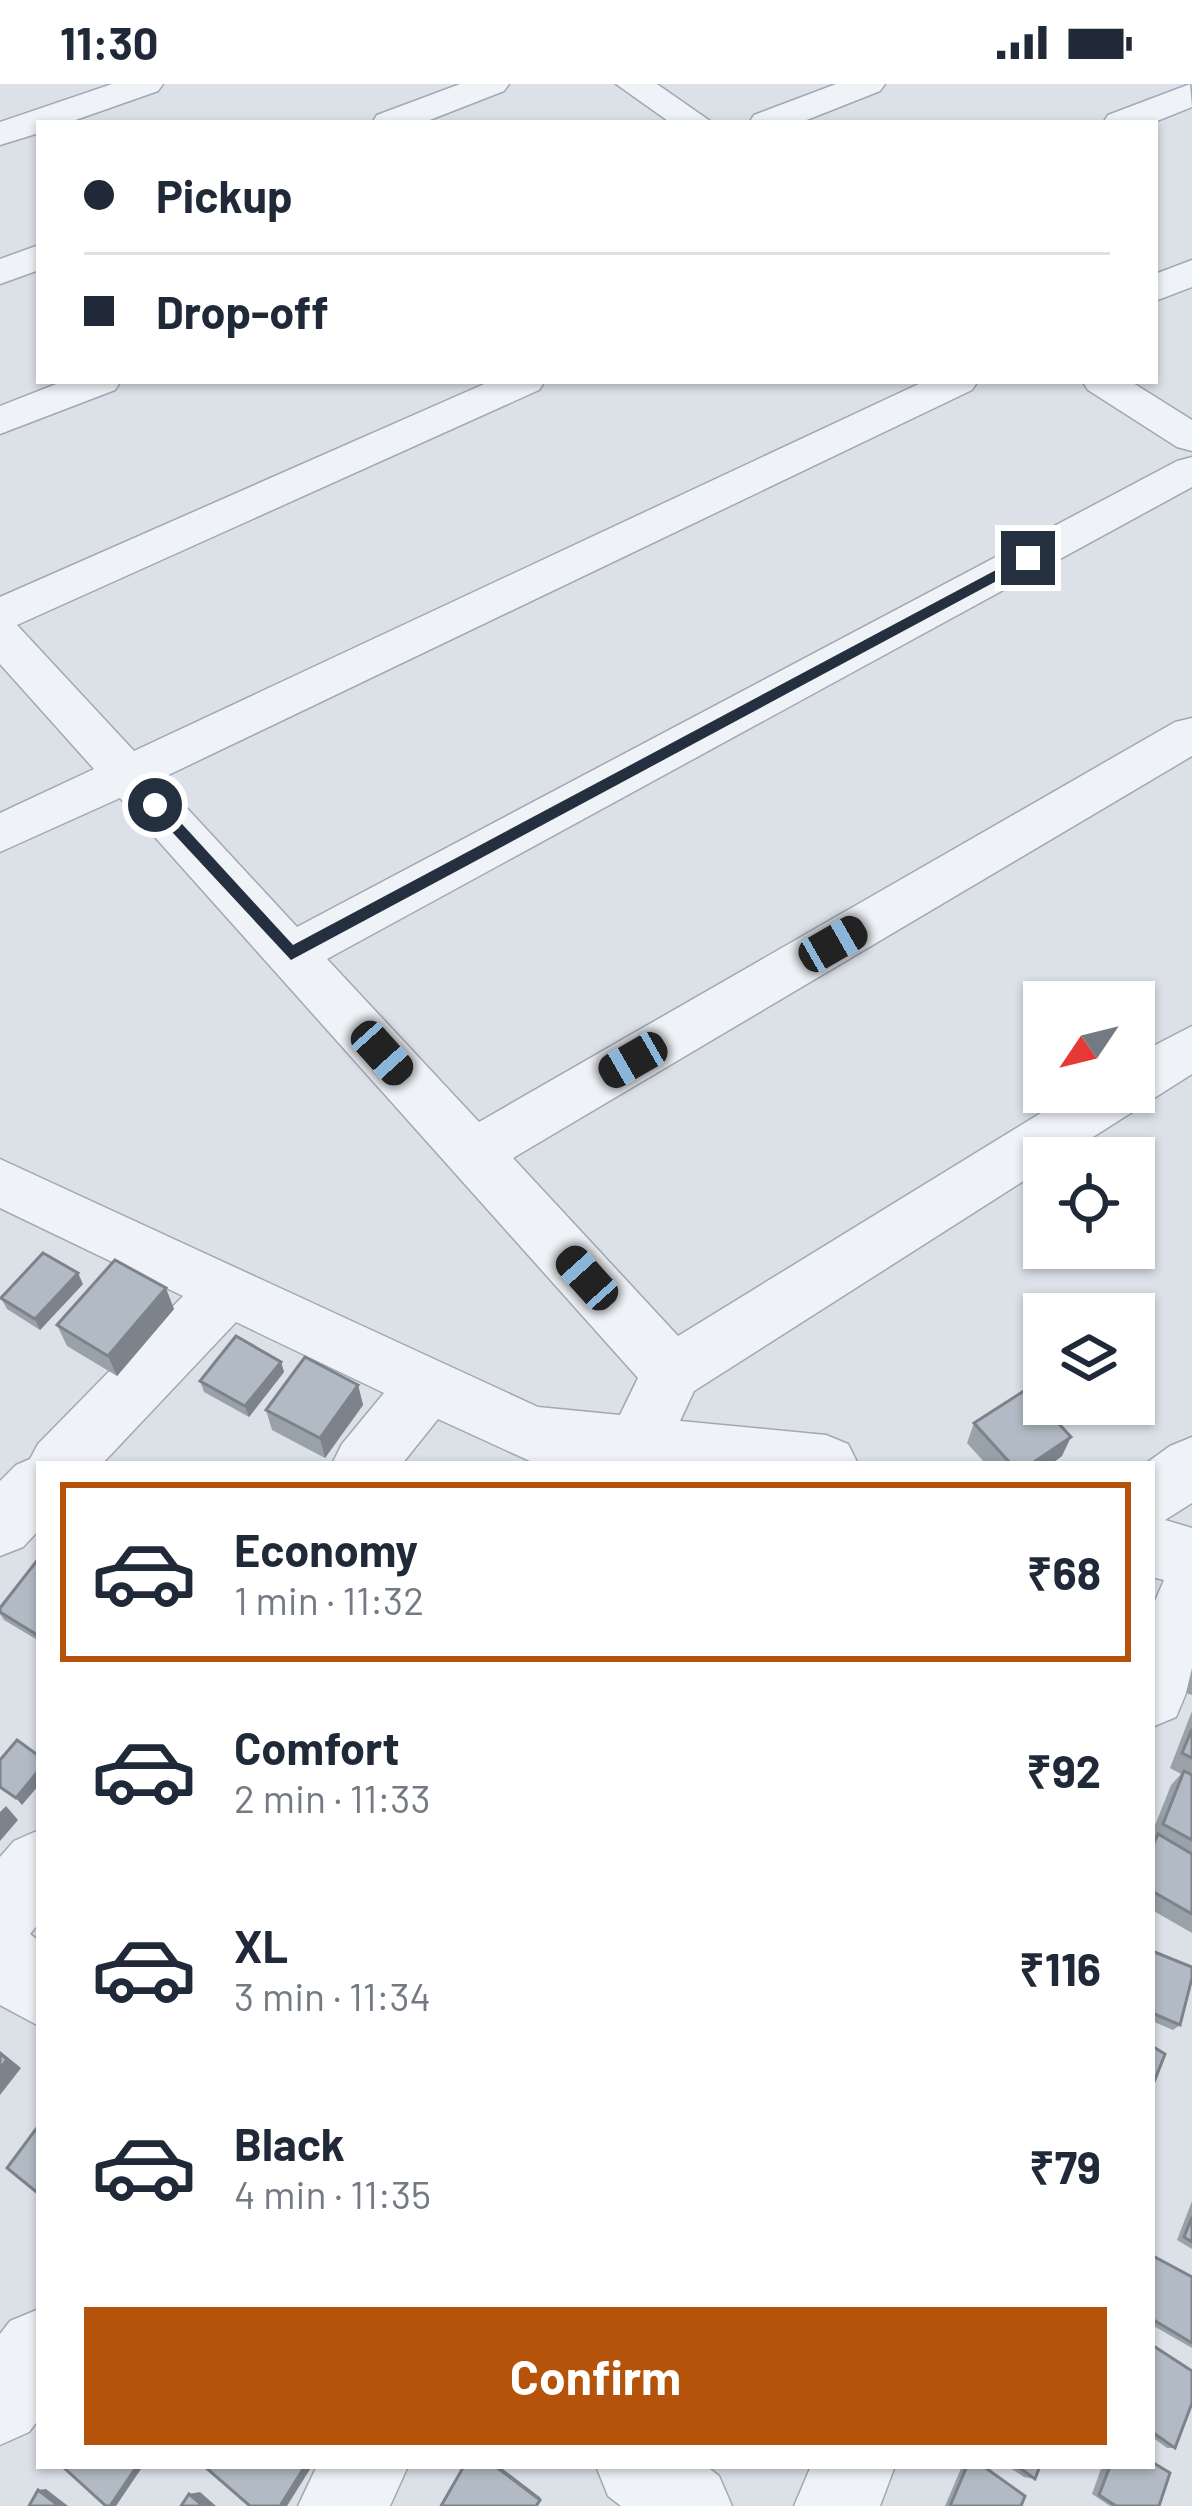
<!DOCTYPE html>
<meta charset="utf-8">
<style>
:root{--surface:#fff;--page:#f2f2f3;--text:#1f2937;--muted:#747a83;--line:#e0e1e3;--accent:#b45309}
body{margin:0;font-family:Barlow,sans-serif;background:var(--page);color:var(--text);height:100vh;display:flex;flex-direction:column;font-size:45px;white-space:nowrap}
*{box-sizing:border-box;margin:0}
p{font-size:39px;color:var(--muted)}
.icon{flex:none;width:66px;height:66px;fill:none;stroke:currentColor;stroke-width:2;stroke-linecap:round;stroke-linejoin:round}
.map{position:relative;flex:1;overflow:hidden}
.side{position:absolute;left:36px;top:1377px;width:1119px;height:1008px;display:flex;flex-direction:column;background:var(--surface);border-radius:0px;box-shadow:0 3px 9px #0004}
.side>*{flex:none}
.top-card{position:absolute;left:36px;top:36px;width:1122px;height:264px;border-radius:0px;box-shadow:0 3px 9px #0004;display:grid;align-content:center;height:264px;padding:0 48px;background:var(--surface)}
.needle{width:78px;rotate:235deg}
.fabs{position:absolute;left:1023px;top:897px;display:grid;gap:24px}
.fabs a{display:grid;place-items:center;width:132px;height:132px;border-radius:0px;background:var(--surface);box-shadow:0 3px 9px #0004;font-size:60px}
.end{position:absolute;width:54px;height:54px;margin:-27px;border:15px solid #24303f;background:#fff;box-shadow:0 0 0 6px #fff}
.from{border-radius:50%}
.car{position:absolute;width:36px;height:72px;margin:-36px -18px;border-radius:15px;box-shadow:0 0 9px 3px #0007;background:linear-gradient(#222 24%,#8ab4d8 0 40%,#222 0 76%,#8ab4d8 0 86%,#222 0)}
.top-card b{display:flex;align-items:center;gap:42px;height:114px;font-size:45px}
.top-card b+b{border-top:3px solid var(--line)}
.top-card i{width:30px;height:30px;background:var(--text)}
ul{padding:21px 0 0;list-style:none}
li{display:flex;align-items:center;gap:36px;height:180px;margin:0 24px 18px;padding:0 24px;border:6px solid transparent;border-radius:0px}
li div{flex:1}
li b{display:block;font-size:45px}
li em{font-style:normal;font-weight:700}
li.selected{border-color:var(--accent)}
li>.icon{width:108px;height:108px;stroke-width:1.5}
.action{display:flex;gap:24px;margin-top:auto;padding:24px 48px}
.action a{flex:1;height:138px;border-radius:0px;background:var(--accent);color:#fff;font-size:48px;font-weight:700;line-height:138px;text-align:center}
.status{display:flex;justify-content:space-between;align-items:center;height:84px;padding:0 60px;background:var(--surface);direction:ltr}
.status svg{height:33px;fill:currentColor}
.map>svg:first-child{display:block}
</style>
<div class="status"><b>11:30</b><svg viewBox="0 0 49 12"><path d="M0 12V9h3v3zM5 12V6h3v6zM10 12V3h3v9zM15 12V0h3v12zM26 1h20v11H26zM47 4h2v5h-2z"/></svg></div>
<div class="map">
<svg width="1192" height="2422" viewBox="0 0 1192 2422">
<rect width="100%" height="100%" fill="#dce1e8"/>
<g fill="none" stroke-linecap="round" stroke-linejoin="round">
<g stroke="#a1a8b2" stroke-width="3">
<g id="street">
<path d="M112,0h51l-5,7 -91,32h-28v10l-39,12v-23z"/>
<path d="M460,0h49l-5,7 -82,32h-50l5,-8z"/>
<path d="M616,0h41l56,39h-42z"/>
<path d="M836,0h49l-5,7 -81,32h-50l5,-8z"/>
<path d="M1190,0l2,23 -40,16h-49l5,-8z"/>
<path d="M39,161v25l-39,14v-25z"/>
<path d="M1192,176v27l-37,14v-27z"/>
<path d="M64,297h57l-6,9 -115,44v-28z"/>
<path d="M491,297h54l-6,9 -522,235 117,126 791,-370h53l-6,9 -812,389 137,148 880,-466 15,-4v30l-865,472 152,163 696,-400 17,-4v38l-679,402 165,178 397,-244h59v-36l58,-30v48l-132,84h-16v10l-350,223 -14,30 146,14 22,9 10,20 -326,-2 -94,-43 -36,45h-70l10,-20 42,-51 -148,-71 -134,142h-63v66l-16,17 -23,9v-75l16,-16 14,-6 8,-15 145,-148 -183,-88v-49l538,248 82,8 18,-37 -518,-580 -120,54v-39l94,-44 -94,-105v-67z"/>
<path d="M1082,297h48l62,39v31l-15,-4 -89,-57z"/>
<path d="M1192,1353v66l-27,17 27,8v151l-16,38 -24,10v-119l12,-28 -12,-3v-113h-7l25,-18z"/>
<path d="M39,1746v93l-9,11 9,7v85l-39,-21v-148l14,-16z"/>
<path d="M39,2225v110l-10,13 -29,13v-111l10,-13z"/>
<path d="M317,2382h91l-18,40h-92z"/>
<path d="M596,2382h110l13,10 13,30h-111l-13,-10z"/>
<path d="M811,2382h84l-15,40h-86z"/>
</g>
</g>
<use href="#street" fill="#eff2f6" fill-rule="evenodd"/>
</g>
<g fill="#99a1a9">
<path d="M83,1200l-43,46 -33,-21 -6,-11z"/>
<path d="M174,1225l-57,67 -50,-30 -10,-21z"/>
<path d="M281,1278l3,10 -35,45 -45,-25 -4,-11z"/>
<path d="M358,1301l5,20 -38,53 -53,-28 -6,-20z"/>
<path d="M974,1339l88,33 -11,8h-65l-19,-21z"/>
<path d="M39,1474v83l-35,-21 -4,-6v-6z"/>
<path d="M1192,1584v27l-6,-2z"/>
<path d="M1192,1627v222l-40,-23v-77l19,-48 10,-11 -11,-6z"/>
<path d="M1152,1867l28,74 -7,5 -21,-9z"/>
<path d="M1192,2117v48l-15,-9z"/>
<path d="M1152,2172l40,21v71l-40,-23z"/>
<path d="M1152,2261l23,103h-8l-15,-11z"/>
<path d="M962,2382h21l38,40h-76z"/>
<path d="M1007,2382h33l-5,13 -11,-2z"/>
<path d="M1102,2382h50l7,40h-49l-18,-12z"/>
</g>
<g fill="#7d838a">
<path d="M78,1189l5,11 -43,46 -5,-11z"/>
<path d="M166,1204l8,21 -57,67 -9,-20z"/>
<path d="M281,1278l3,10 -35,45 -4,-11z"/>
<path d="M358,1301l5,20 -38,53 -5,-20z"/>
<path d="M1071,1353l-9,19 -11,8h-20z"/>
<path d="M39,1686v15l-17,20 -6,-7z"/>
<path d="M6,1722l12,14 -18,21v-29z"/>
<path d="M0,1967l21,17 -21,27z"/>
<path d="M137,2382h6l-27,40h-6z"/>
<path d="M305,2382h7l-25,40h-7z"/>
<path d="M495,2382h4l42,32 -5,8z"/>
<path d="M46,2405l22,17h-9l-21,-16z"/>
<path d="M200,2408l16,14h-13l-14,-12z"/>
</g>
<g fill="#b2bbc5" stroke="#7d838a" stroke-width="3">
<path d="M43,1169l35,20 -43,46 -34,-21z"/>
<path d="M115,1176l51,28 -58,68 -51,-31z"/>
<path d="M236,1252l45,26 -36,44 -45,-25z"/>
<path d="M305,1273l53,28 -38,53 -54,-28z"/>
<path d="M1027,1305l44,48 -40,27h-20l-37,-41z"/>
<path d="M39,1474v78l-39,-24v-4z"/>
<path d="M1192,1645v29l-10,-5z"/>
<path d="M17,1656l22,16v14l-23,28 -16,-11v-27z"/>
<path d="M1184,1687l8,4v65l-29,-16z"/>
<path d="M1158,1750l34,20v60l-40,-23v-44z"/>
<path d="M1152,1867l40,16v11l-12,47 -28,-12z"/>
<path d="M1152,1962l13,8 -13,33z"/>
<path d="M0,1970l7,5 -7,10z"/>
<path d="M39,2041v69l-32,-26z"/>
<path d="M1192,2133v25l-8,-5z"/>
<path d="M1153,2172l39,21v66l-40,-24z"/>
<path d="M1152,2261l40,26v32l-17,45 -23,-16z"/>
<path d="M1152,2378l18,11 -11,33h-43l-17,-11 11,-29h42z"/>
<path d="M62,2382h75l-27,40h-4z"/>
<path d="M204,2382h101l-25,40h-30z"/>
<path d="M464,2382h31l45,34 -4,6h-95z"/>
<path d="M967,2382h16l42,30 -4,10h-71z"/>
<path d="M1017,2382h23l-5,13z"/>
<path d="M38,2406l21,16h-30z"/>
<path d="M189,2410l14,12h-22z"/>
</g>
<path fill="#24303f" d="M1028,469l6,8 -743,399 -144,-155 14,-4 132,144z"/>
</svg>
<div class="fabs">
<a><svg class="needle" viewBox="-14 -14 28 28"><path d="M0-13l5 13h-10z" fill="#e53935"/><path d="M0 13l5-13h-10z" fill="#747a83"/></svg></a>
<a><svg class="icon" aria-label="locate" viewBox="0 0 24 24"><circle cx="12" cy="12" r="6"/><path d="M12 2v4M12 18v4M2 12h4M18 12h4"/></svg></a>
<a><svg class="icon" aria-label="layers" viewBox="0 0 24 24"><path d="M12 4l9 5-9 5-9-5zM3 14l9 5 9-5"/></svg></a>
</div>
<i class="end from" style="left:155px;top:721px"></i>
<i class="end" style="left:1028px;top:474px"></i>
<i class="car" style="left:833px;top:860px;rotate:60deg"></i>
<i class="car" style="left:382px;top:969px;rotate:138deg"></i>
<i class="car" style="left:633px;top:976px;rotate:240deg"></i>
<i class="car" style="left:587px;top:1194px;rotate:318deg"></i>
<div class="top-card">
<b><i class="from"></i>Pickup</b>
<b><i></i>Drop-off</b>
</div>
<section class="side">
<ul>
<li class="selected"><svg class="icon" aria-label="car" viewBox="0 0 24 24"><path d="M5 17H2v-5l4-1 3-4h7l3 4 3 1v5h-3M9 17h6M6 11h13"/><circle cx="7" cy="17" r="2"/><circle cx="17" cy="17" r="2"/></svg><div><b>Economy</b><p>1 min · 11:32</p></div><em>₹68</em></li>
<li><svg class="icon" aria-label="car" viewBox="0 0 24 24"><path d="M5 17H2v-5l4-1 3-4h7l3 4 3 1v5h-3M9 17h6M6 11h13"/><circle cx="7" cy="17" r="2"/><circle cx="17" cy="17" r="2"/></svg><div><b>Comfort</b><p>2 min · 11:33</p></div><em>₹92</em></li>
<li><svg class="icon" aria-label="car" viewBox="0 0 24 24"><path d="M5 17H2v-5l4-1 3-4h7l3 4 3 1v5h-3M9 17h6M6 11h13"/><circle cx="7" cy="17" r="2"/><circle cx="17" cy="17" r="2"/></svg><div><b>XL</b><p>3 min · 11:34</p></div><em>₹116</em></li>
<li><svg class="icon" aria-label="car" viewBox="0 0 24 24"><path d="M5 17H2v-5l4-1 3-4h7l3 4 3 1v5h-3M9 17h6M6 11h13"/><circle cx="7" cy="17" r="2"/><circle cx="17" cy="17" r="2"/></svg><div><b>Black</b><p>4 min · 11:35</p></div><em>₹79</em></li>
</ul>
<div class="action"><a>Confirm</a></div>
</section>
</div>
